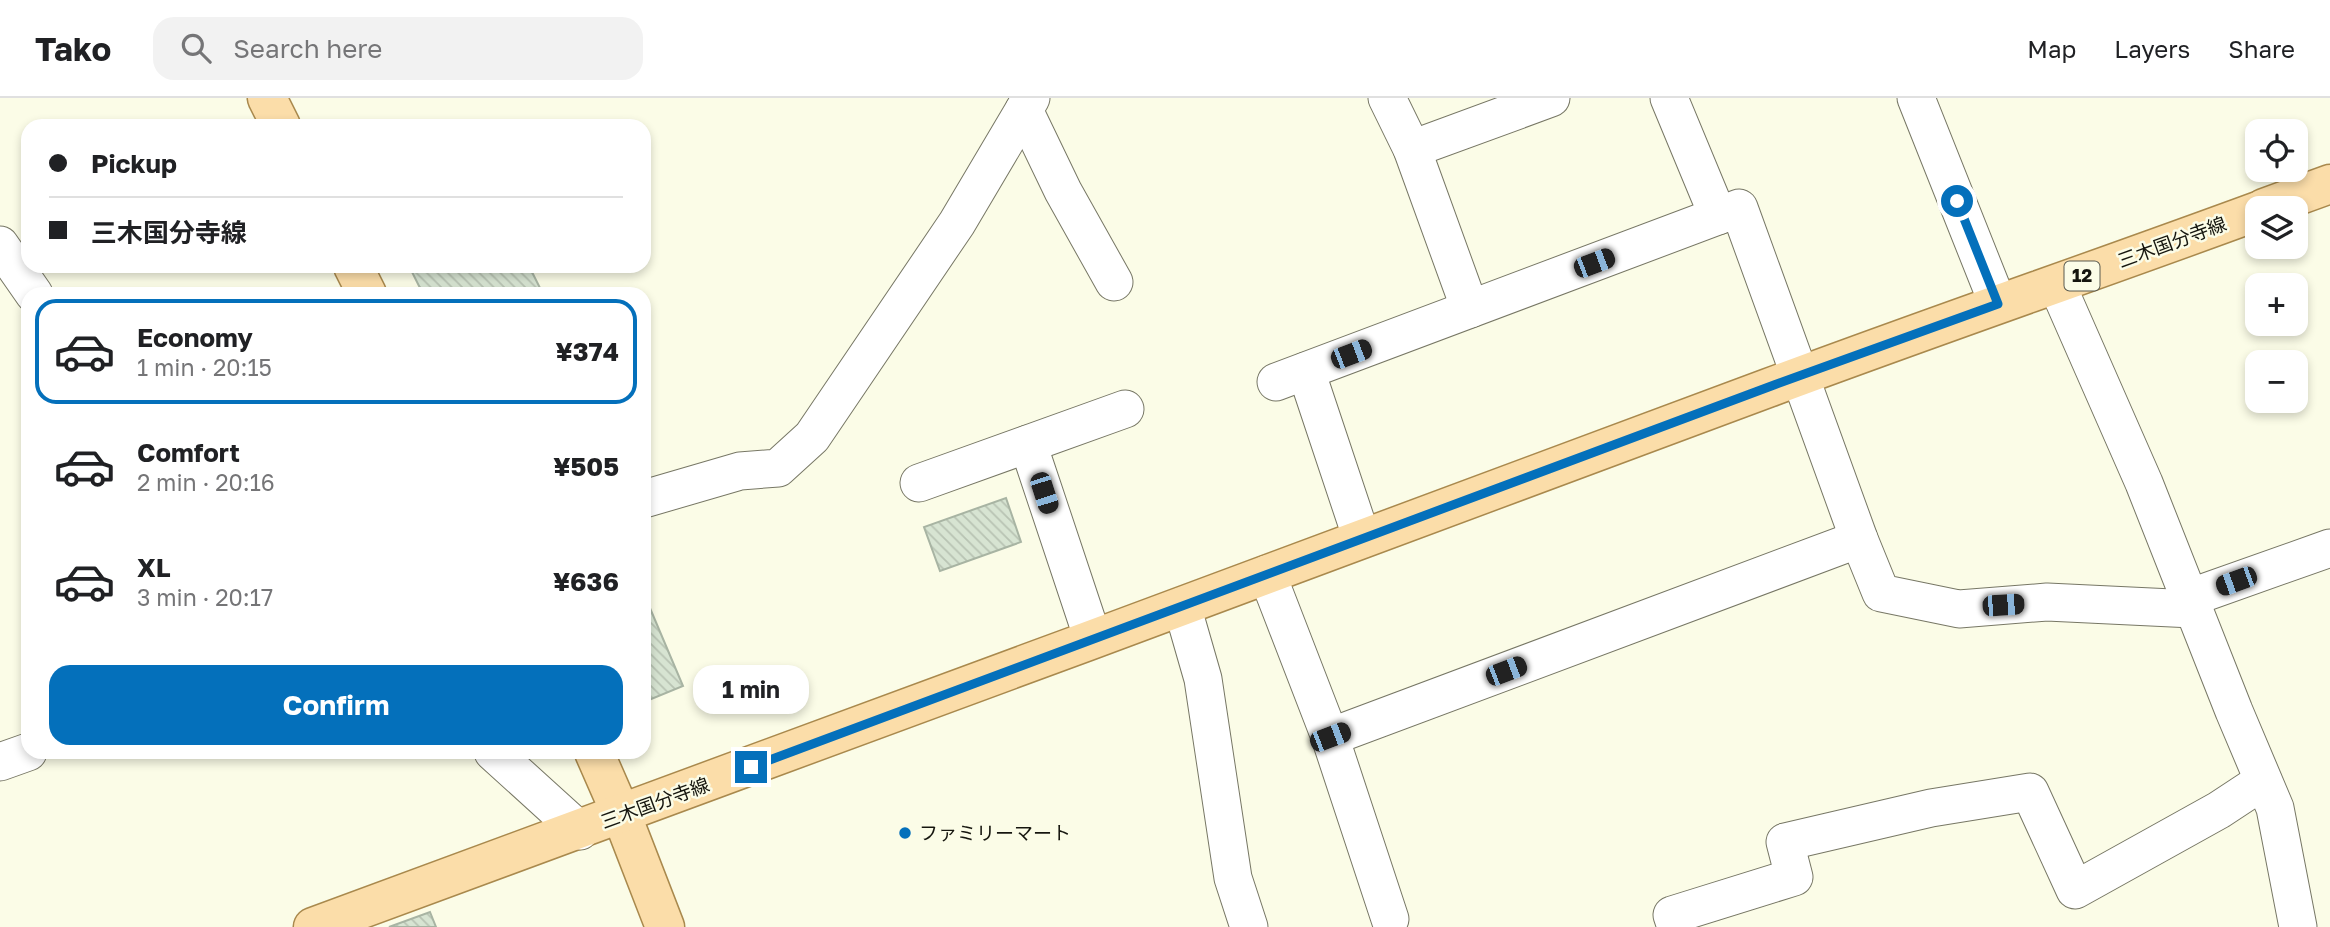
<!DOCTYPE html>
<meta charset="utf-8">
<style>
:root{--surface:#fff;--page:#f2f2f2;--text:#202124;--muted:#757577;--line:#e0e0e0;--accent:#0470bb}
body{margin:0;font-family:"Golos Text","Noto Sans JP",sans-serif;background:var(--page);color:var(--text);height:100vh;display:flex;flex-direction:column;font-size:26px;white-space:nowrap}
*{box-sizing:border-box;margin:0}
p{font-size:23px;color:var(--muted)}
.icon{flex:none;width:38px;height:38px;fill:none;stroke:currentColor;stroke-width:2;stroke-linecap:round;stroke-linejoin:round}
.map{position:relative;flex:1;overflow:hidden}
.drawer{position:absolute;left:21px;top:189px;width:630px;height:472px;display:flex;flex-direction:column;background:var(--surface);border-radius:21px;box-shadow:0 4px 10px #0003}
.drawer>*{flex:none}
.banner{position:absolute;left:21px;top:21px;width:630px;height:154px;border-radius:21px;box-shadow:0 4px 10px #0003;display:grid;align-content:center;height:154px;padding:0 28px;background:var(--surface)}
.buttons{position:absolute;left:2245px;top:21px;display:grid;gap:14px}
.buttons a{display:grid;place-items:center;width:63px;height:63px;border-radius:14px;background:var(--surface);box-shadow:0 4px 10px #0003;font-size:35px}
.end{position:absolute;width:32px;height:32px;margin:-16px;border:9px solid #0470bb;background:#fff;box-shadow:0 0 0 4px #fff}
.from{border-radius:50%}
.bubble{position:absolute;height:49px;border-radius:21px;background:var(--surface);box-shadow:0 4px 10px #0003;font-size:23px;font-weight:700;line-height:49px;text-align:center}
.car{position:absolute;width:21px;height:42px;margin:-21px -10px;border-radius:9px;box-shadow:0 0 5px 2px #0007;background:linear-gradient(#222 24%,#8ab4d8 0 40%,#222 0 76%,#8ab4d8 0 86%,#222 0)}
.banner b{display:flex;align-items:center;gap:24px;height:66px;font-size:26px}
.banner b+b{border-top:2px solid var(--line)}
.banner i{width:18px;height:18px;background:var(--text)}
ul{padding:12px 0 0;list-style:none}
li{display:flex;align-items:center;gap:21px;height:105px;margin:0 14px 10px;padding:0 14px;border:4px solid transparent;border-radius:21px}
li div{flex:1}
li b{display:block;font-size:26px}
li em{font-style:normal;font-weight:700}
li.active{border-color:var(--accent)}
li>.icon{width:63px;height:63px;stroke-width:1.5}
.cta{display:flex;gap:14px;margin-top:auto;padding:14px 28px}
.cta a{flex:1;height:80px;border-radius:21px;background:var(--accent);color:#fff;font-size:28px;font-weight:700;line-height:80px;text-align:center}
header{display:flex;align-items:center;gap:42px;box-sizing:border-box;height:98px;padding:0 35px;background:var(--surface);border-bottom:2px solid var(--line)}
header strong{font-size:33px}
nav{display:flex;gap:38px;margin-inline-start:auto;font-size:24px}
.search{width:490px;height:63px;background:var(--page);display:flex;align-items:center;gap:18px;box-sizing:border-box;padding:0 24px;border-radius:21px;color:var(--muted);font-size:26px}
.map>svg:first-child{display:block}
</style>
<header>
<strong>Tako</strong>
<div class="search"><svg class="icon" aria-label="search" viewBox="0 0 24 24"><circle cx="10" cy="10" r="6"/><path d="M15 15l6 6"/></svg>Search here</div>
<nav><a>Map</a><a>Layers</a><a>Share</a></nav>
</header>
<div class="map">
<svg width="2330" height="829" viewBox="0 0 2330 829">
<defs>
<pattern id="building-back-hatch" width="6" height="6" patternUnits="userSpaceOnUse" patternTransform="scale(1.75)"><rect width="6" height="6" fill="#d7e4d2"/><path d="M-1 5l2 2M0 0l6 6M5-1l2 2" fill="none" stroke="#b8c3b3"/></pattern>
</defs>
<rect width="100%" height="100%" fill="#fbfce7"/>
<g fill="url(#building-back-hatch)" stroke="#a8b4a3" stroke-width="2">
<path d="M409,168h120l14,28h-120z"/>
<path d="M1006,400l15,44 -81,29 -16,-44z"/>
<path d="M644,496l39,92 -39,16z"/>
<path d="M430,814l6,15h-47z"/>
</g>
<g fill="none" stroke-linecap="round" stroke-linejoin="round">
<g stroke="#777765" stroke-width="39">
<g id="minor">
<path d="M1387,0l25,51 58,160"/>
<path d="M1669,0l49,118"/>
<path d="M1916,0l82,206"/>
<path d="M1024,12l39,81 51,91"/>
<path d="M1412,51l139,-51"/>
<path d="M0,147l34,49"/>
<path d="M2057,187l87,198 90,228 41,97 23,119"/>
<path d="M1306,273l56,168"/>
<path d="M1276,284l463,-174 120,331 22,54 78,16 88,-7 146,7"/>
<path d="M1028,346l65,195"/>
<path d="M919,385l206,-74"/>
<path d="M644,401l96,-28 38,-3 34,-31 145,-214 74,-125"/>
<path d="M1267,476l63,163 60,182"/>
<path d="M2189,500l141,-50"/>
<path d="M1182,508l21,73 30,199 16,49"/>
<path d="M1330,639l529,-198"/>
<path d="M493,654l87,79"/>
<path d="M0,664l28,-10"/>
<path d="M1676,829l-4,-12 122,-38 -9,-35 146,-34 99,-16 45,98 144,-80 44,-29"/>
</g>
</g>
<g stroke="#a9894d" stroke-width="41">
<g id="major">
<path d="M267,0l14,28"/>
<path d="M2264,110l66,-24"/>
<path d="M353,168l14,28"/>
<path d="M594,654l28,64 43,111"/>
<path d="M313,829c486,-176 970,-360 1455,-539 163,-61 327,-117 490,-177"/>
</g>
</g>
<use href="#minor" stroke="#fff" stroke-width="37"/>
<use href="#major" stroke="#fbdda9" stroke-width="38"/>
</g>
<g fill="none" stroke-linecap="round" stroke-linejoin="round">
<path stroke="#0470bb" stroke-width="9" d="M751,669l1023,-382 224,-81 -41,-103"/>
</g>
<circle fill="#0470bb" stroke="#fbfce7" stroke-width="2.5" cx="905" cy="735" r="7"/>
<g text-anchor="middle" stroke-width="5" stroke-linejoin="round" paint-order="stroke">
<rect fill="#fbfce7" stroke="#5a5a4f" stroke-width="2" x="2064.5" y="163.5" width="35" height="29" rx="5"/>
<g font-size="18" font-weight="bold" fill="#15150e">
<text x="2082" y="184">12</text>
</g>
<g font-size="19" fill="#15150e" stroke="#fbfce7">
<text transform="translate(2172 144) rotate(-20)" y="7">三木国分寺線</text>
<text transform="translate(655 705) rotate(-20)" y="7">三木国分寺線</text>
</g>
<g font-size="19" fill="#15150e" stroke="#fbfce7" text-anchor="start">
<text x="919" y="742">ファミリーマート</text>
</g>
</g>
</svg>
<div class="buttons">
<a><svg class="icon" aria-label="locate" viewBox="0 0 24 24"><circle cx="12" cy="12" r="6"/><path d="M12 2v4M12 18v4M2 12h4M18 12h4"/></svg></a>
<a><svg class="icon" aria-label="layers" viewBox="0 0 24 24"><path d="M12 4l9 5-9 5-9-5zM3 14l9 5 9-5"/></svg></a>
<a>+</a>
<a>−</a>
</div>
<i class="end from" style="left:1957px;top:103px"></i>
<i class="end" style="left:751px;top:669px"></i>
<div class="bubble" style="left:693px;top:567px;width:116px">1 min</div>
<i class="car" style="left:1594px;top:165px;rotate:69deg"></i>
<i class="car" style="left:1351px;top:256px;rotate:69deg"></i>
<i class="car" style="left:1044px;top:395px;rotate:162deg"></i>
<i class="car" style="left:2236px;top:483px;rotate:250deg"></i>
<i class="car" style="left:2003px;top:507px;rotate:86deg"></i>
<i class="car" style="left:1506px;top:573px;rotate:69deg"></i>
<i class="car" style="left:1330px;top:639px;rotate:69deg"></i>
<div class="banner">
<b><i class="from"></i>Pickup</b>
<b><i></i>三木国分寺線</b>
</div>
<section class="drawer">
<ul>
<li class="active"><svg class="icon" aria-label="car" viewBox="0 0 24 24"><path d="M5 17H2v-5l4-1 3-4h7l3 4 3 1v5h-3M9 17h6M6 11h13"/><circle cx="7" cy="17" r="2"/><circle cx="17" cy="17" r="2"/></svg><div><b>Economy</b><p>1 min · 20:15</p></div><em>¥374</em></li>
<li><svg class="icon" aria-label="car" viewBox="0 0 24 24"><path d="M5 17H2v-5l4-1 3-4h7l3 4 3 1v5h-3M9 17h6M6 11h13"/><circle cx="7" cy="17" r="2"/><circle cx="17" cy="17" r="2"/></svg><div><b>Comfort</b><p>2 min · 20:16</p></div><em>¥505</em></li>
<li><svg class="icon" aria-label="car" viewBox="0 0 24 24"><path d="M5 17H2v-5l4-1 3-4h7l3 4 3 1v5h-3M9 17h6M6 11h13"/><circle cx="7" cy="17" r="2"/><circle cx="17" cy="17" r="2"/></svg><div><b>XL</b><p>3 min · 20:17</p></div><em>¥636</em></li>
</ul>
<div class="cta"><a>Confirm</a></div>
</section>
</div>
